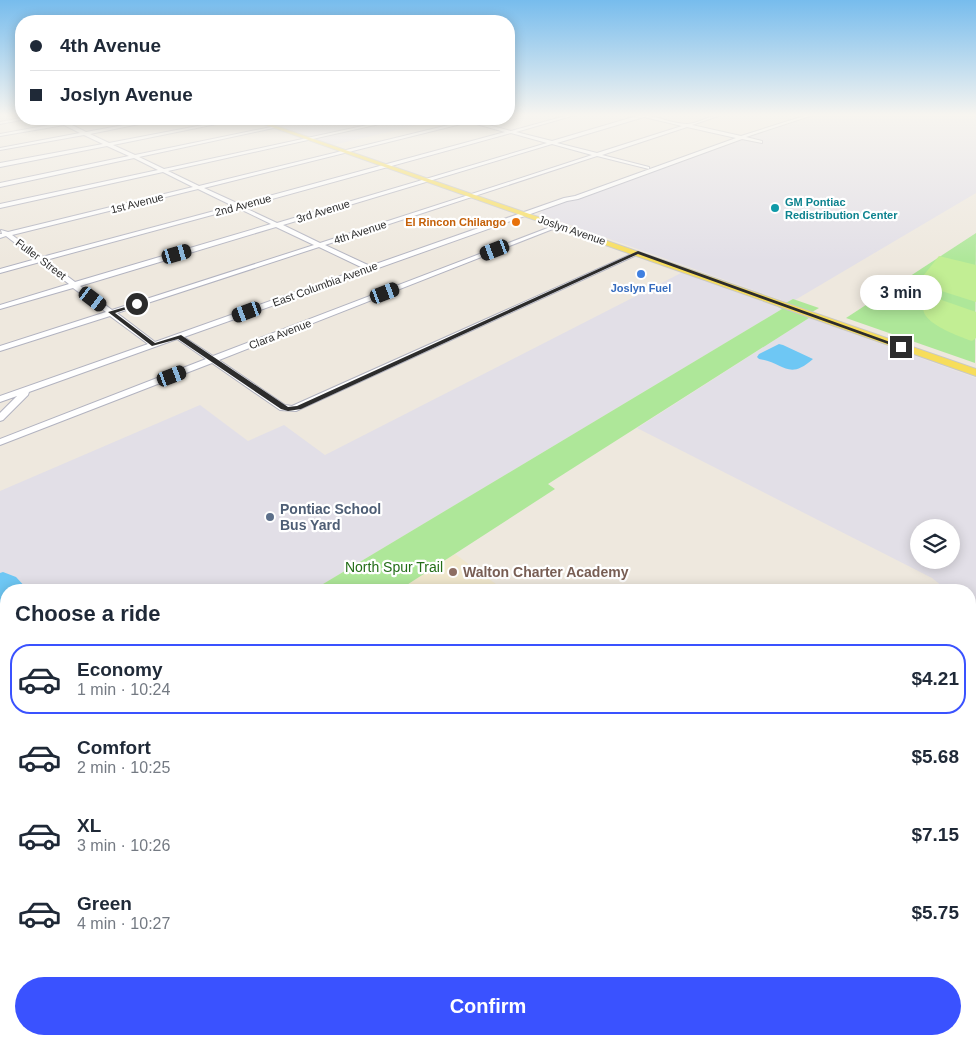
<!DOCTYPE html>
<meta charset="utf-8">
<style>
:root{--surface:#fff;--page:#f2f2f3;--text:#1f2937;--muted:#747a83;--line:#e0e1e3;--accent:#3a52ff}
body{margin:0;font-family:Helvetica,sans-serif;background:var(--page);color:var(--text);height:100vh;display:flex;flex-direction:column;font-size:19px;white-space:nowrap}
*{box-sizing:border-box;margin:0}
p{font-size:16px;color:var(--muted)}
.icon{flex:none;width:28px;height:28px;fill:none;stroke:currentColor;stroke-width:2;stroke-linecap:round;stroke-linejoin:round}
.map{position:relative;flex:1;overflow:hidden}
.panel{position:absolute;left:0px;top:584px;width:976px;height:461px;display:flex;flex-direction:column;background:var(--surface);border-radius:20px 20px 0 0;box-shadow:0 2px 12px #0003}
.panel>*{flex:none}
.guide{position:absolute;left:15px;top:15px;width:500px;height:110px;border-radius:20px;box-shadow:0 2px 12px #0003;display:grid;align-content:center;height:110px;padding:0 15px;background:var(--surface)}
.fabs{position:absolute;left:910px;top:519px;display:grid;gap:10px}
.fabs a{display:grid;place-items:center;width:50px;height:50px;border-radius:50%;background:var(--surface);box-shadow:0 2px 12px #0003;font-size:25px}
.end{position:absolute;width:22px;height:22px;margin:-11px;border:6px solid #2c2c2c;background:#fff;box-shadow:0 0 0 2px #fff}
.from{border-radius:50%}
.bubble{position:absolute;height:35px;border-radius:18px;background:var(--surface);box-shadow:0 2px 12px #0003;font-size:16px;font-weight:700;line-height:35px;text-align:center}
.car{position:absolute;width:15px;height:30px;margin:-15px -8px;border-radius:6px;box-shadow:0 0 4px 1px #0007;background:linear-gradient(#222 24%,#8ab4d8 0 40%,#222 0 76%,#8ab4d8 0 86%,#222 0)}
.guide b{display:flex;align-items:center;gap:18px;height:48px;font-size:19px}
.guide b+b{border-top:1px solid var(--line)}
.guide i{width:12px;height:12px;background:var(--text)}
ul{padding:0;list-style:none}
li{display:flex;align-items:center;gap:15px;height:70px;margin:0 10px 8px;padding:0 5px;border:2px solid transparent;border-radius:20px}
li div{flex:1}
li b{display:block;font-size:19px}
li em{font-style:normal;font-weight:700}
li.current{border-color:var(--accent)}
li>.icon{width:45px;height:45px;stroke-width:1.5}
h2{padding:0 15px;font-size:22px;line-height:60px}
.action{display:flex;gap:10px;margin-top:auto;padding:10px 15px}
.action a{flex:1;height:58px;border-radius:30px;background:var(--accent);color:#fff;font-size:20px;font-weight:700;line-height:58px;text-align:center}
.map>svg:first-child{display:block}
</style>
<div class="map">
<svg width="976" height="1044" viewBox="0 0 976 1044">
<rect width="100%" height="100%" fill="#eee8de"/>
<g fill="#e2dfe7" fill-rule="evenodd">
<path d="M815,115h161v78l-181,107 -2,-1 -6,3 -248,-88 4,-4 219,-79z"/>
<path d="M259,119h185l-111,26z"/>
<path d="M683,272l99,37 -469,281h-307v184l-6,4v-287l200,-86 48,36 36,-16 41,30z"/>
<path d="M809,318l167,60v229l-6,-3v-14h-23l-15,-12 -295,-150zM919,528h32v32h-32z"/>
</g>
<g fill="#f0e7cd">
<path d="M455,554l49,36h-105z"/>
<path d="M750,1039h171l-2,5h-164z"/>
</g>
<g fill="#aee799">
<path d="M976,233l-1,130 -129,-45z"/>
<path d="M793,299l26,9 -14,8 4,2 -261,166 7,5 -156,101h-86l469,-281 -4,-2z"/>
<path d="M6,774v101l-6,4v-101z"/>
</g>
<g fill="#c2ee94">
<path d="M939,256l37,9v37l-44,-14 -9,-7v-5z"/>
<path d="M933,297l43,15v26l-4,3c-14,-5 -71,-25 -39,-44z"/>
</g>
<g fill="#6ec7f4">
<path d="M779,344l4,1 30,14c-25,22 -28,4 -54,0l-2,-2 2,-3z"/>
<path d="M3,572l13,5 12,13h-22v121l-6,1v-139z"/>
<path d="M6,850v189h102l-3,5h-105v-190z"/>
</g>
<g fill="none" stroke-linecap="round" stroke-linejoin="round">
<g stroke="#b2b3c0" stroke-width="2">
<g id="minor">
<path d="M569,115h6l-59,17 36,9 88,-26c16,0 31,9 47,9 11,0 22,-9 34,-9l-29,10 49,11 66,-21h6l-67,22 16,4v2l-20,-4 -164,60 -11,2 -383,136 29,19 345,-132 5,1 -344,135 66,45 7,1 344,-154 5,1 -345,158 -16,-1 -68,-47 -212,82v-6l206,-80 -29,-20 -148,53 -1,3 -25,25 -3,1v-8l17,-17 -17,6v-6l148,-52 -38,-28 -110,35v-5l106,-34 -33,-24 -73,21v-4l69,-21 -29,-22 -40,11v-4l36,-10 -30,-23 -6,2v-4h2l-1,-4 7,2 185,-45 -30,-15 -163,36v-4l158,-34 -24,-12 -134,29v-4l129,-27 -22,-10 -107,21v-4l103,-19 -19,-9 -84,15v-2l80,-15 -16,-8 -64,11v-2l60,-11 -7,-4 12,3 29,-3 -24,5 16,8 70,-13h8l-74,15 19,9 125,-24h7l-128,26 22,10 141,-29 2,1 -139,30 25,12 231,-50h7l-234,52 31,15 274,-67h6l-5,2 37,10zM644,117l38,9 -85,27 -40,-10zM469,122l36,10 -266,72 -35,-16zM687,127l49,11 -161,58 -11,2 -194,68 -45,-21 272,-89 52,13v-2l-47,-12zM511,133l36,10 -270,80 -34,-16zM552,144l40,11 -272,88 -37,-18zM198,189l35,17 -191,51 -30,-22zM238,208l33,16 -196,58 -29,-22zM276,227l38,18 -202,65 -32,-24zM319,247l44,21 -208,74 -38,-29z"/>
<path d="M21,118l5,1 -26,5v-2z"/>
<path d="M970,728l6,2v15l-6,-3z"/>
</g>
</g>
<g stroke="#c8c8c8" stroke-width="2">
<path id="major" d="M249,119h7l720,250v7z"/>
</g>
<use href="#minor" fill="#fff" fill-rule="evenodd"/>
<use href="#major" fill="#f7dd5b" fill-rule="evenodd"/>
</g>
<linearGradient id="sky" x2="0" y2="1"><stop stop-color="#77bced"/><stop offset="0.44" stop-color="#f7f5f0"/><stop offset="1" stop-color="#f7f5f0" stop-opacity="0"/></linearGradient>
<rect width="976" height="261" fill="url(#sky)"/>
<path fill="#2c2c2c" d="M638,251l266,96 -5,1 -261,-94 -337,155 -13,2 -7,-2 -103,-70 -26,7 -44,-34 31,-9v2l-24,8 40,30 26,-8 107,72 9,-1z"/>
<circle fill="#0f9aa8" stroke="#fff" stroke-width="2" cx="775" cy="208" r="5"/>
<circle fill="#e8710a" stroke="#fff" stroke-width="2" cx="516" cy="222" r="5"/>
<circle fill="#3f7fe0" stroke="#fff" stroke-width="2" cx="641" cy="274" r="5"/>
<circle fill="#5c6f8a" stroke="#fff" stroke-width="2" cx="270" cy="517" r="5"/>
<circle fill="#8d6e63" stroke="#fff" stroke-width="2" cx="453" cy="572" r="5"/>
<g text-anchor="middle" stroke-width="4.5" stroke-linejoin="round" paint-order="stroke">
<g font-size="11" font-weight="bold" fill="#0d838f" stroke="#fff" text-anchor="start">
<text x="785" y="206">GM Pontiac<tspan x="785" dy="13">Redistribution Center</tspan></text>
</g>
<g font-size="11" fill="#2c2c2c" stroke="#fff">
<text transform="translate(137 203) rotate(-14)" y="4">1st Avenue</text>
<text transform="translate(243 205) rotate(-15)" y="4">2nd Avenue</text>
<text transform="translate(323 211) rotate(-17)" y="4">3rd Avenue</text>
<text transform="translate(572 230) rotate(19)" y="4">Joslyn Avenue</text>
<text transform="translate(360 232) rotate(-18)" y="4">4th Avenue</text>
<text transform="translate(41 259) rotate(37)" y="4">Fuller Street</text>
<text transform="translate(325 284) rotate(-20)" y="4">East Columbia Avenue</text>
<text transform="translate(280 334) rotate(-21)" y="4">Clara Avenue</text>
</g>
<g font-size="11" font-weight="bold" fill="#c56008" stroke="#fff" text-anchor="end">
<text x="506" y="226">El Rincon Chilango</text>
</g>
<g font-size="11" font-weight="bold" fill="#366cbe" stroke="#fff">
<text x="641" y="292">Joslyn Fuel</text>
</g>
<g font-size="14" font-weight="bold" fill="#4e5e75" stroke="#fff" text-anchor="start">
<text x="280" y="514">Pontiac School<tspan x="280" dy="16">Bus Yard</tspan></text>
</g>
<g font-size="14" fill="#246e18" stroke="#fff">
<text x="394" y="572">North Spur Trail</text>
</g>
<g font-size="14" font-weight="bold" fill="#785e54" stroke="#fff" text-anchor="start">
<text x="463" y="577">Walton Charter Academy</text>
</g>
</g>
</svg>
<div class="fabs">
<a><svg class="icon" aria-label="layers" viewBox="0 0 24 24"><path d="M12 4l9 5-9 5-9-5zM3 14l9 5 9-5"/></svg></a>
</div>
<i class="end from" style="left:137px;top:304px"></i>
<i class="end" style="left:901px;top:347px"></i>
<div class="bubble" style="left:860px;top:275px;width:82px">3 min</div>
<i class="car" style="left:495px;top:250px;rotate:249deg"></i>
<i class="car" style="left:177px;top:254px;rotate:74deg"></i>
<i class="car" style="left:385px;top:293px;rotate:69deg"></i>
<i class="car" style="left:93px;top:299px;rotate:127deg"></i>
<i class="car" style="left:247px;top:312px;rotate:250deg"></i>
<i class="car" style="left:172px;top:376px;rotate:69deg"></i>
<div class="guide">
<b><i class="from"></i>4th Avenue</b>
<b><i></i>Joslyn Avenue</b>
</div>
<section class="panel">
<h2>Choose a ride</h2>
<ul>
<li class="current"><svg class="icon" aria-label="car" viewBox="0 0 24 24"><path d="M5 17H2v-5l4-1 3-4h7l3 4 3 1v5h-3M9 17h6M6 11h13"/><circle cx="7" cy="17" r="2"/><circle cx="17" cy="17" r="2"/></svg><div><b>Economy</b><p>1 min · 10:24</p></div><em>$4.21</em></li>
<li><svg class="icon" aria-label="car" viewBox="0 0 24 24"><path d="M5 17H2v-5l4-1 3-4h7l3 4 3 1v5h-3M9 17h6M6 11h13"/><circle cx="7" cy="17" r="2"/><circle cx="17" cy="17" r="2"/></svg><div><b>Comfort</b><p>2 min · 10:25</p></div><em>$5.68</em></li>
<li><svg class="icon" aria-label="car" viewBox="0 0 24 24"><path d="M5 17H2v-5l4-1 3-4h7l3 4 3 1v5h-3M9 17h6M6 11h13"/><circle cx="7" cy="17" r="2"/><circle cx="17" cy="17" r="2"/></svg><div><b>XL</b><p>3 min · 10:26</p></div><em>$7.15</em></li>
<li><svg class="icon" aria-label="car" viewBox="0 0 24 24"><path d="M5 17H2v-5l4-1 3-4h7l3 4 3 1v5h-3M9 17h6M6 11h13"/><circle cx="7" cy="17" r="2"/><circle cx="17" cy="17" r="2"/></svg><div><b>Green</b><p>4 min · 10:27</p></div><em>$5.75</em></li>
</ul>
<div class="action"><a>Confirm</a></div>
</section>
</div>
